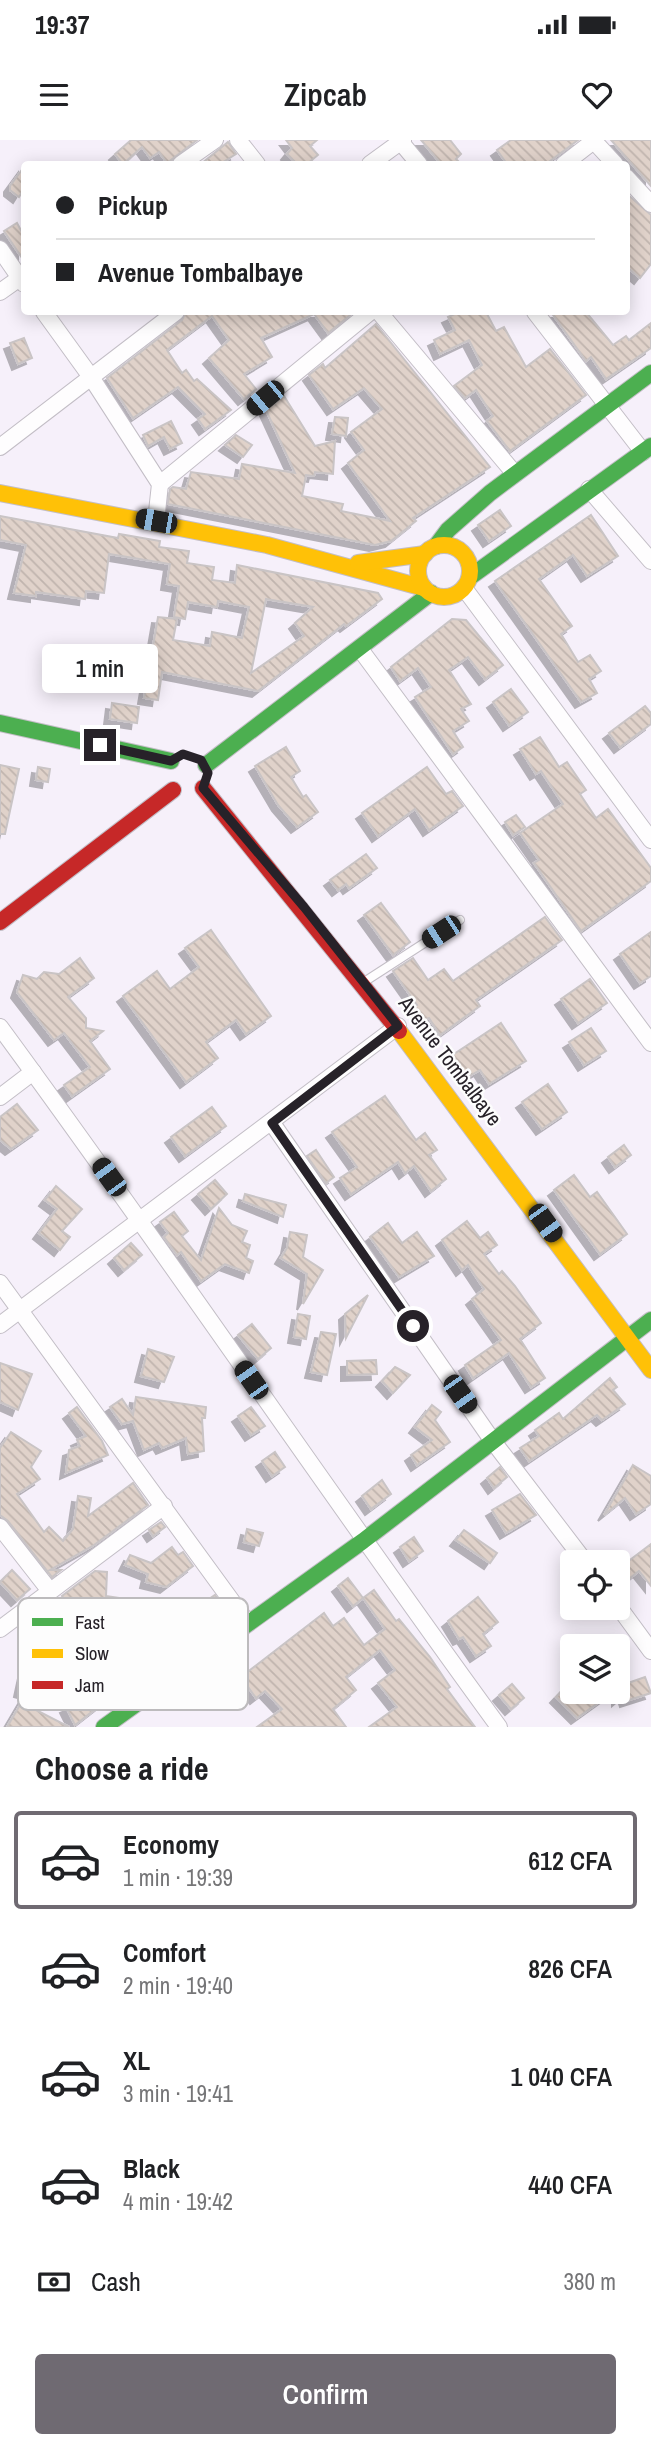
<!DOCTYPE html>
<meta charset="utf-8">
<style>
:root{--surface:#fff;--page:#f6f6f6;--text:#202124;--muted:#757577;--line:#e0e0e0;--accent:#6f6a72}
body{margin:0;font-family:"Archivo Narrow",sans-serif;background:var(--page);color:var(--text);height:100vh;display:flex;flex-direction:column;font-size:26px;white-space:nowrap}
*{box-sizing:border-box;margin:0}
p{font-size:23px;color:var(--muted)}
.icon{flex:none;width:38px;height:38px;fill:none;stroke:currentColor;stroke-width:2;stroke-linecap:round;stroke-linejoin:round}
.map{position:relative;height:1587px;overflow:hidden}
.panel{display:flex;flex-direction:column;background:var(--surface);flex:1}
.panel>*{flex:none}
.hud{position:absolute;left:21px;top:21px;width:609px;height:154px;border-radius:7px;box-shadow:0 4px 18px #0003;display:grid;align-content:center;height:154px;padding:0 35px;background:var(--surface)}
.controls{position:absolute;left:560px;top:1410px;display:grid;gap:14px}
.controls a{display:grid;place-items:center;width:70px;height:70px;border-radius:7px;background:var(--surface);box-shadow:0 4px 18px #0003;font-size:35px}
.end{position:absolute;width:32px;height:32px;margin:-16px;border:9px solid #272229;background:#fff;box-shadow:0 0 0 4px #fff}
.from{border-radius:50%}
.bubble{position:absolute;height:49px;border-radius:7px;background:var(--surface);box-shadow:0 4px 18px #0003;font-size:23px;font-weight:600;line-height:49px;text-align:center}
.car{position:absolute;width:21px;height:42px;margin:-21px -10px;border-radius:9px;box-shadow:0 0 5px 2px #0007;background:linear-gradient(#222 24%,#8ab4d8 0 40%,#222 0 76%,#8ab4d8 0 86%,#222 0)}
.hud b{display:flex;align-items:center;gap:24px;height:66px;font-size:26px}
.hud b+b{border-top:2px solid var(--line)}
.hud i{width:18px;height:18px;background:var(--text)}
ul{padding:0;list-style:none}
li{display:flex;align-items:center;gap:21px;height:98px;margin:0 14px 10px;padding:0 21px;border:4px solid transparent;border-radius:7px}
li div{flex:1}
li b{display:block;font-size:26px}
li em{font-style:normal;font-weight:600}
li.active{border-color:var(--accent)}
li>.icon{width:63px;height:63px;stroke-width:1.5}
h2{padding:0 35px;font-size:32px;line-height:84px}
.pay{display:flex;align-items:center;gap:18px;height:77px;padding:0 35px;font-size:26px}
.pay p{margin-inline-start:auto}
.cta{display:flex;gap:14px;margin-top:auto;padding:14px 35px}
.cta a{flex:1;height:80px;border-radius:7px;background:var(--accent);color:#fff;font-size:28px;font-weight:600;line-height:80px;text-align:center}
.status{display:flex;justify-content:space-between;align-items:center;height:49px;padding:0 35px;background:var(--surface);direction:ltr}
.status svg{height:19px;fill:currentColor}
header{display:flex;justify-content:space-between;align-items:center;height:91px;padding:0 35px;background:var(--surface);font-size:32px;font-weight:600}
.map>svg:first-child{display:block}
</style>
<div class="status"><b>19:37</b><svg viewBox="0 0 49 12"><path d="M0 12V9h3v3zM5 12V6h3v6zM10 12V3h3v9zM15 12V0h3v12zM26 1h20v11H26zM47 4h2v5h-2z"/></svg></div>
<header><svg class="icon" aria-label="menu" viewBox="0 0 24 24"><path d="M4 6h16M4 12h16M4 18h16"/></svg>Zipcab<svg class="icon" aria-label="heart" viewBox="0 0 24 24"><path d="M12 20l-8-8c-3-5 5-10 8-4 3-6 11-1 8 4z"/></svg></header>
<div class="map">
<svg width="651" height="1587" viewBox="0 0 651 1587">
<defs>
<pattern id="building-back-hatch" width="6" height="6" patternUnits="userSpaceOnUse" patternTransform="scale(1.75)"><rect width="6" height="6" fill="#e0d2ca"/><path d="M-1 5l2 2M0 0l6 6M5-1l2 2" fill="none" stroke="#c0b4ae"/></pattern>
<filter id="shadow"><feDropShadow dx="-6" dy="6" stdDeviation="0" flood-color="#0004"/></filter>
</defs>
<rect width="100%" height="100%" fill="#f6f0fa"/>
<g fill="url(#building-back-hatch)" stroke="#c9c4c5" stroke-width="2" fill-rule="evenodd" filter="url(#shadow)">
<path d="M131,0h66l-30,23 -8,-11 -9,6 -8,-11 -19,17 -8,-10z"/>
<path d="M286,0h31l-7,6 8,9 -11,9h-10l-10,-10 5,-6z"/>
<path d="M421,0h29l11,14 -5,5 5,5h-20z"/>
<path d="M511,0h67l-32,24h-39l-10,-14z"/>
<path d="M611,0h40v46z"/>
<path d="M228,2l8,12 -16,10h-19z"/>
<path d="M24,27v22l-5,8 -9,-7v-4z"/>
<path d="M626,53l25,22v49l-11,14 -14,-12z"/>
<path d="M17,83l7,13v25l-20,-30z"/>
<path d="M186,172h168l-26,21 -14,-19 -53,24 11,19 -28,17 12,15 -12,10 -35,-41 20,-18 -17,-24 -45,34 15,23 4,-3 8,11 3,-2 34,31 -26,19 -7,-10 7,-5 -27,-27 -45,31 -26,-40 75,-58z"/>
<path d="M459,172h27l10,19 8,-4 22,40 24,-18 36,46 -76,56 -23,-30 6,-5 -17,-26 -11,8 -11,-12 28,-21 -13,-25 -29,14 -6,-14 21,-10 -7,-13z"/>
<path d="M551,172h35l27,33 13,-9 3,4 22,-17v25l-45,31 -15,-22 -5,4z"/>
<path d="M376,184l114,143 -77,51 3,3 -25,20 -16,4 -207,-41 2,-15 3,-2 13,2 5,-17 48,7 3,-15 53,9 -29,-63 18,-14 31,50 20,-5 -2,33 -18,-2 -1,4 -8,-1 -4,21 41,8 -2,7 49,10 -42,-58 16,-13 -13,-18 31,-23 -18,-21 -31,21 -24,-34 14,-11 2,4z"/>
<path d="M24,198l8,20 -14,6 -8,-21z"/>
<path d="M335,277l13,1 -2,18 -14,-2z"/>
<path d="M171,281l11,22 -12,6 -6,-12 -16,9 -5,-11z"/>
<path d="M236,295l16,10 -9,12 -18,-12z"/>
<path d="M500,370l11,16 -22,15 -11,-16z"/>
<path d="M591,375l27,41 -31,20 -14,-21 -34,24 33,47 -11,8 17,28 12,-7 11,16 -12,8 8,14 -16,9 -86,-121z"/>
<path d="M0,376l118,22 1,-4 41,7 -1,6 30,4 -2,12 27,4 -2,13 23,3 2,-18 141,28 4,6 -36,27 -2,-2 -86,67 -96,-19 -4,28 -14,-2 14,-81 19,2 -4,21 37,6 2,-14 30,6 7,-31 -31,-6 -1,6 -29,-5 -3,17 -11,-2 5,-31 -12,-2 3,-20 -61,-10 -5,39 -18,-2 -1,8 -49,-7v4l-22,-3 12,-48 -26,-5zM266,459l47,8 -18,16 9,13 -53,37z"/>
<path d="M452,479l14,1 37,45 -18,14 -17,-22 -19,13 22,34 -10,5 8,12 -16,10 10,16 -10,7 -38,-57 16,-10 -13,-19 -18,13 -9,-14z"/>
<path d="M511,549l17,23 -19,13 -16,-23z"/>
<path d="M112,563l27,4 -2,16 -27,-4z"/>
<path d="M645,566l6,7v11l-31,23 -11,-14z"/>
<path d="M540,597l19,30 8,-5 19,28 -6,4 16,24 12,-9 43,59v13l-70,50 -47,-68 5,-3 -19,-27 43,-29 -22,-33 -5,3 -16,-25z"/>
<path d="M286,607l14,24 -9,6 12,20 3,-2 12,17 -21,15 -19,-22 -23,-39z"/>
<path d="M0,625l19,4 -14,65h-5z"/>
<path d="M38,627l12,2 -2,13 -12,-2z"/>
<path d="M427,627l19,27 6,-3 11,15 -34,24 -14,-21 -37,27 -16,-23z"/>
<path d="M516,675l9,12 -12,8 -8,-13z"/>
<path d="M366,714l11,14 -28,20 -3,-4 -8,6 -8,-10z"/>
<path d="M381,763l29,39 -17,13 -29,-40z"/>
<path d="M545,777l17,23 -86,60 4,6 -40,29 -11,-17 -6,3 -9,-14 3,-2 -24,-34 20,-13 15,22 16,-11 9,12z"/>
<path d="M211,790l60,86 -25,18 -10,-14 -30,22 12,16 -32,24 -63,-86 34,-25 13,18 29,-22 -14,-19z"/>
<path d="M651,792v44l-11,7 -20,-29z"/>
<path d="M80,818l14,20 -26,19 18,21v10l17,3 -13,10 20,28 -38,27 -8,-11 26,-18 -26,-34 -10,7 -37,-48 6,-17 14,4 7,-7 15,2z"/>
<path d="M590,839l17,24 -29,20 -17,-24z"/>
<path d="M501,883l25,38 -37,23 -9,-14 -14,8 -15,-22z"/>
<path d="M591,888l15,23 -22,14 -15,-23z"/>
<path d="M548,944l19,28 -25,17 -20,-27z"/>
<path d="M385,956l31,44 9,-7 12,17 -8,5 17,24 -15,12 -17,-25 -9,7 -7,-11 -47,32 -11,-16 17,-11 -25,-35z"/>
<path d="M17,964l21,26 -27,19 -11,-9v-23z"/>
<path d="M212,967l14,19 -41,30 -14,-19z"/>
<path d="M624,1005l7,10 -16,12 -7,-10z"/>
<path d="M316,1010l18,27 -8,6 -19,-27z"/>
<path d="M574,1035l16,22 7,-5 30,42 -27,20 -46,-64z"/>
<path d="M215,1040l12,14 -16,15 -13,-15z"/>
<path d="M56,1046l26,23 -20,22 8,6 -10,13 -21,-17 18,-24 -12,-9z"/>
<path d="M245,1054l41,11 -3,12 -40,-16z"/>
<path d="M219,1068l13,17 15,6 -5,11 8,3 -4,13 7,3 -4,12 -24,-9 -24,17 -20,-29 -4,3 -13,-18 4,-4 -8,-11 14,-10 14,19 -6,5 19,24z"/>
<path d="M467,1081l13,17 8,-6 9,13 -13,9 15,20 3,-3 13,15 26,37 -21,16 25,39 -14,9 -22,-34 -36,25 -8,-13 36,-25 -29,-41 12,-10 -16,-24 -6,5 -20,-30z"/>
<path d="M388,1083l14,20 15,-11 17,24 -35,21 -29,-40z"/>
<path d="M290,1092l17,3 -4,22 20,13 -20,34 4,-30 -26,-16 6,-10z"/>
<path d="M131,1103l11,12 -18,15 -10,-12z"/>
<path d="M368,1155l-22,43 -1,-24z"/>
<path d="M298,1174l12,2 -4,23 -12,-2z"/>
<path d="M252,1184l19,24 -13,11 -20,-24z"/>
<path d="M321,1192l15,2 -9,41 -16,-3z"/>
<path d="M148,1209l26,8 -10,25 -23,-6z"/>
<path d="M376,1220l1,14 -30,1v-14z"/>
<path d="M0,1223l32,11 -14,36 -18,-8z"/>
<path d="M395,1227l15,8 -17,18 -11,-12z"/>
<path d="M610,1238l7,9 -4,3 12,14 -23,16 -5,-5 -68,46 -9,-13 19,-12 -4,-6 24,-17 4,6z"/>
<path d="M136,1257l70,10 -1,11h-3l2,33 -16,3 -2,-16 -24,10 -3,-5 -15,7 -11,-29 -11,3 -12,-17 12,-8 11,16z"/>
<path d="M432,1265l9,7 -6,8 15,22 -33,23 -6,-10 21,-15 -17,-13z"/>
<path d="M77,1267l25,34 6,14 -42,18 3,-23 11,-4 -3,-6 9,-4 -17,-23z"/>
<path d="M251,1267l14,19 -14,9 -13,-19z"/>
<path d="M11,1292l30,19 -10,16 9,12 -23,15 27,38 5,-5 14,14 10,-12 5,-33 13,2 -3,18 45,-33 15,22 -54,40 -44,25h11l-9,7 -44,-56 -8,-6v-67z"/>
<path d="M275,1312l10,15 -13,9 -10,-15z"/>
<path d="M633,1325l18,11v28l-15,10 -11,-16 -21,17z"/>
<path d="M500,1327l7,10 -13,11 -7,-10z"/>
<path d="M382,1340l9,14 -20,15 -9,-13z"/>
<path d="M520,1354l16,21 -30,18 -14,-23z"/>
<path d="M161,1382l4,5 -12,9 -4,-6z"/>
<path d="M247,1389l16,4 -4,13 -15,-4z"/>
<path d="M464,1390l33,23 -7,10 -34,-23z"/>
<path d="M414,1397l9,14 -14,10 -9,-14z"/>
<path d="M651,1404v42l-12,-15 -14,11 -7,-13z"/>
<path d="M172,1407l6,8 5,-3 10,14 -27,21 -20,-5 2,-8 -23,-9 5,-10 21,8z"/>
<path d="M12,1430l18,19 -13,11 -17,-18z"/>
<path d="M95,1431l12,1 -1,24 27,4 -7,54 25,-21 9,11 -25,21 -48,-28 4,-3 -29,-38z"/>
<path d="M348,1438l15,20 -10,8 -15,-20z"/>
<path d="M374,1450l22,31 3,-2 31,38 20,30 -3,2 28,38h-106l28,-20 -19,-24 17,-13 -15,-20 -34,27 10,13 -23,19 13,18h-89l25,-18 -17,-18 -9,7 -15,-21 83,-64 9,13 11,-8 20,27 21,-16 -22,-31z"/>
<path d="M215,1455l9,14 -43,30 -10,-14 25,-17h6l1,-5z"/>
<path d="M478,1457l20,25 -15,12 8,12 -15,10 -13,-19 -4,2 -11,-18z"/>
<path d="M67,1490l18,20 -6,15 56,13 -60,47 -9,-18 31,-13 -56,-13 -7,28 35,18h-62l20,-34 -7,-2 8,-37 26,6z"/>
<path d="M618,1533l10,10 17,-6 6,16 -25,8 -2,-6 -6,5z"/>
<path d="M572,1540v12h41l-36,26 -21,-21z"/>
<path d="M512,1544l12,14 -13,11 -12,-14z"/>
</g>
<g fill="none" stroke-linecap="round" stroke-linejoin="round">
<g stroke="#c3bec6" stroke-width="10">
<path id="lane" d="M364,842l96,-62"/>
</g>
<g stroke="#c3bec6" stroke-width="18">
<g id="street">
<path d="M238,0l19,24"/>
<path d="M399,0l20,24"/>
<path d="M593,0l22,24"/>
<path d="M181,24l34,-24"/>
<path d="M370,24l33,-24"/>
<path d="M564,24l31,-24"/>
<path d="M626,37l25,27"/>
<path d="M0,109l24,35"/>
<path d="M0,152l24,-17"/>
<path d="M44,172l47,65 69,107 -4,37"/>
<path d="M379,172l136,162"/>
<path d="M535,172l108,140"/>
<path d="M0,307l176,-135"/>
<path d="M160,344l210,-172"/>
<path d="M589,349l62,72"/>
<path d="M464,448l187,252"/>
<path d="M360,509l291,394"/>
<path d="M0,887c170,231 330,469 499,700"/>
<path d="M0,957l33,-25"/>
<path d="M272,983l220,317 94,123"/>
<path d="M0,1143l247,339"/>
<path d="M0,1185l398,-299"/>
<path d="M0,1387l50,64"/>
<path d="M618,1466l33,45"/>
<path d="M0,1489l164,-123"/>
</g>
</g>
<g stroke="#c3bec6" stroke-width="18">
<g id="fast">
<path d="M436,406l12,-16 42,-37 161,-120"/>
<path d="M470,437l181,-131"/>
<path d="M0,583l171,38"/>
<path d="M206,625l225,-172"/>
<path d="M104,1587l259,-186 288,-221"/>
</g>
</g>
<g stroke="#c3bec6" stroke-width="18">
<g id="slow">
<path d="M0,353l267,52 157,43"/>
<circle cx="444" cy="431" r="26"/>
<path d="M358,423l67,-9"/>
<path d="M399,891l252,339"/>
</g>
</g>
<g stroke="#c3bec6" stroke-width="18">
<g id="jam">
<path d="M203,648l196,243"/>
<path d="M0,782l173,-132"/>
</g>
</g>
<use href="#lane" stroke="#fefdfe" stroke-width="8"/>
<use href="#street" stroke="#fefdfe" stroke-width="16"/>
<use href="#fast" stroke="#4caf50" stroke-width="16"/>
<use href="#slow" stroke="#ffc107" stroke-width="16"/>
<use href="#jam" stroke="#c62828" stroke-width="16"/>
</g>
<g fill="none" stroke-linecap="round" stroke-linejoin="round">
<path stroke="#272229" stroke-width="9" d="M100,605l71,16 12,-7 18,6 7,13 -5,15 101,119 94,119 -126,97 141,203"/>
</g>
<g text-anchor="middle" stroke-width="5" stroke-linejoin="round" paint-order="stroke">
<g font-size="21" fill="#272229" stroke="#fdfdfd">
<text transform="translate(450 921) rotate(53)" y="7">Avenue Tombalbaye</text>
</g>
</g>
<rect x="18" y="1458" width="230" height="112" rx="10" fill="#fdfdfd" stroke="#bdbbbd" stroke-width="2"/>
<rect x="32" y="1478" width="31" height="8" fill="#4caf50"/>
<rect x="32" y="1509" width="31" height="9" fill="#ffc107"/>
<rect x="32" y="1541" width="31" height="8" fill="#c62828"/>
<g font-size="19" fill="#272229">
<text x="75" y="1489">Fast</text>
<text x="75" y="1520">Slow</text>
<text x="75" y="1552">Jam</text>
</g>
</svg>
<div class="controls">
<a><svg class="icon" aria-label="locate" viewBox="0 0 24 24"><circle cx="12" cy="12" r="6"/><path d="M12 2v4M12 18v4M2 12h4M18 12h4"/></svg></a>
<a><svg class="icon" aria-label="layers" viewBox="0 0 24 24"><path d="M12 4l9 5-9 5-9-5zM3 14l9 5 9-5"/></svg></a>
</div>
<i class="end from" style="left:413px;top:1186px"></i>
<i class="end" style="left:100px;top:605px"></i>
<div class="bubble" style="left:42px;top:504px;width:116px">1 min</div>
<i class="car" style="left:265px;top:258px;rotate:230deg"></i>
<i class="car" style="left:156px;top:381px;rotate:280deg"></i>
<i class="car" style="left:441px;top:792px;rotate:237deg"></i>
<i class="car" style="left:109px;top:1037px;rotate:324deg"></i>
<i class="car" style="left:545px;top:1083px;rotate:144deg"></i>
<i class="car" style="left:251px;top:1240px;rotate:325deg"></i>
<i class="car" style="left:460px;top:1254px;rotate:145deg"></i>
<div class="hud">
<b><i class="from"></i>Pickup</b>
<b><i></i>Avenue Tombalbaye</b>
</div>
</div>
<section class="panel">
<h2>Choose a ride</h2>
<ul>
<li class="active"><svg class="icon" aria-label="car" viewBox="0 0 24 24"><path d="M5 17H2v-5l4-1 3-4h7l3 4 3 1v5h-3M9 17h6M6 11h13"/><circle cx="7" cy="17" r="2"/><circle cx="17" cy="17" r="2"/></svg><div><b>Economy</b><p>1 min · 19:39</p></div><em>612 CFA</em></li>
<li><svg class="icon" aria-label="car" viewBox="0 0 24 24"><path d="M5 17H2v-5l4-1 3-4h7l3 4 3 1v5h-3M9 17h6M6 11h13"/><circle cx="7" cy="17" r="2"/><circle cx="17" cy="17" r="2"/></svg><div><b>Comfort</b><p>2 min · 19:40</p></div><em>826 CFA</em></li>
<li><svg class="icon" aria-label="car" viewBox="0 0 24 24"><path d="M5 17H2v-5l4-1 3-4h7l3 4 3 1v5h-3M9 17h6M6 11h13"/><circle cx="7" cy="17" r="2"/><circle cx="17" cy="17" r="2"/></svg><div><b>XL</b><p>3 min · 19:41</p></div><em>1 040 CFA</em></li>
<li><svg class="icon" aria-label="car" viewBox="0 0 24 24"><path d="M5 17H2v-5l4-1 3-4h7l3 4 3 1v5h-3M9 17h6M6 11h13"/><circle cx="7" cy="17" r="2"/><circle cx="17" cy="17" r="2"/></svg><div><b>Black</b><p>4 min · 19:42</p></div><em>440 CFA</em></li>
</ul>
<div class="pay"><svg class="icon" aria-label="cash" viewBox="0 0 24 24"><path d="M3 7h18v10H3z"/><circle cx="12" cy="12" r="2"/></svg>Cash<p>380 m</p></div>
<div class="cta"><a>Confirm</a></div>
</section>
